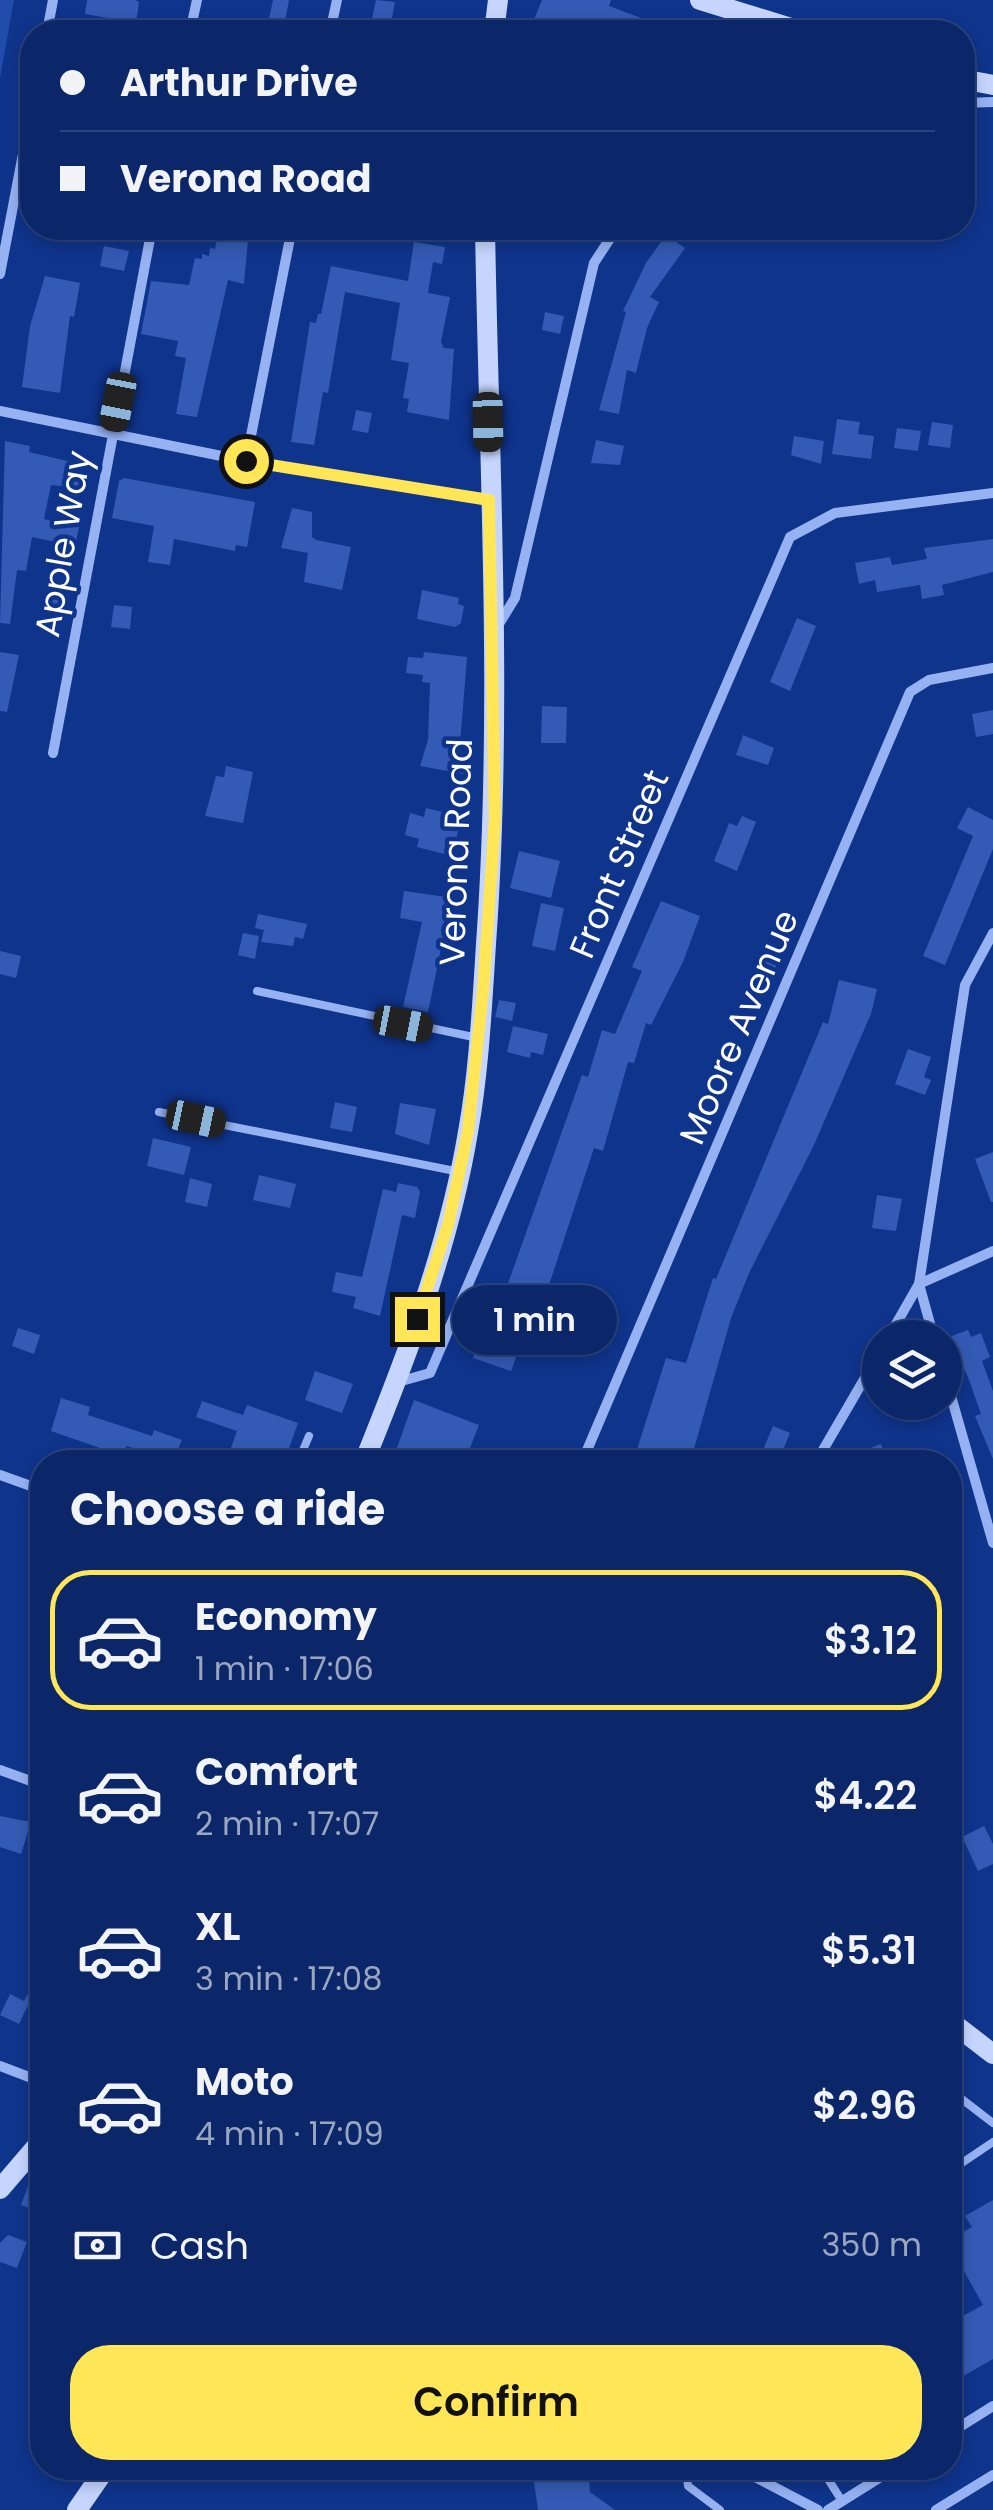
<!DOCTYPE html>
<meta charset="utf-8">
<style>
:root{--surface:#0b2769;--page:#142f6f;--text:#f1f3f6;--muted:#9aa5c0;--line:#2b447d;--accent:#ffe657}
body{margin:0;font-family:Poppins,sans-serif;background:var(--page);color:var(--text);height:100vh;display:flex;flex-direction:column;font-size:38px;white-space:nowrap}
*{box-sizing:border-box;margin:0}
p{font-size:32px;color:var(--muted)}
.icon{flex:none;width:55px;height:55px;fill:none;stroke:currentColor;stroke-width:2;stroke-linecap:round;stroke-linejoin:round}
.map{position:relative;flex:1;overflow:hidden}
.panel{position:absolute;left:30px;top:1450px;width:932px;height:1030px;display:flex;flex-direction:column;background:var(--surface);border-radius:40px;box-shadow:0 5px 15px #0003,0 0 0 2px var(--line)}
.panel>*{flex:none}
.top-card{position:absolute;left:20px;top:20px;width:955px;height:220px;border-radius:40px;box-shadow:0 5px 15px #0003,0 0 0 2px var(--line);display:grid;align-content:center;height:220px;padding:0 40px;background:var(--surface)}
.fabs{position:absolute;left:862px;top:1320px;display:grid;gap:20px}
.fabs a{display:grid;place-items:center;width:100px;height:100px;border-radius:50%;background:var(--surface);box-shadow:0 5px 15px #0003,0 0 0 2px var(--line);font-size:50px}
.end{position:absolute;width:45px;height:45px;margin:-22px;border:12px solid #ffe657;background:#111;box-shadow:0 0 0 5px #111}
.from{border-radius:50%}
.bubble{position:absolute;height:70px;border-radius:35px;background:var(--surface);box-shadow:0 5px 15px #0003,0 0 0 2px var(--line);font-size:32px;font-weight:600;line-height:70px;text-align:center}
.car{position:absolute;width:30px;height:60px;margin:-30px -15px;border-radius:12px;box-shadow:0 0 8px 2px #0007;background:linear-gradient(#222 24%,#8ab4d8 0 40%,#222 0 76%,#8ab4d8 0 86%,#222 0)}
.top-card b{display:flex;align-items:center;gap:35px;height:95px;font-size:38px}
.top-card b+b{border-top:2px solid var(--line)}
.top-card i{width:25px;height:25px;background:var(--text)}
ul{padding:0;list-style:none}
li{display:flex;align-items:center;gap:30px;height:140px;margin:0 20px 15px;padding:0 20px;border:5px solid transparent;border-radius:40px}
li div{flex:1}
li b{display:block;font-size:38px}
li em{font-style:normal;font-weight:600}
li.active{border-color:var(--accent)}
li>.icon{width:90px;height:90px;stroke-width:1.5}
h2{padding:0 40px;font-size:45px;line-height:120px}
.pay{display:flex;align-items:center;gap:25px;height:110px;padding:0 40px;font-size:38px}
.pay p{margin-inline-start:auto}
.action{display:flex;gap:20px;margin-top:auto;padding:20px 40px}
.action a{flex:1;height:115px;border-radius:40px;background:var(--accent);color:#111;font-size:40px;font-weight:600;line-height:115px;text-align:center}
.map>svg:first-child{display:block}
</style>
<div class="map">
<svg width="993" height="2510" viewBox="0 0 993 2510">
<rect width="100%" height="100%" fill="#0f348c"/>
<path fill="#214cab" d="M0,0h14l-14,78z"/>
<g fill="#335ab4">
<path d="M87,0h48l4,2 -3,21 -51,-9z"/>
<path d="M273,0h16l-6,32h-17z"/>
<path d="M376,0l19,2 -4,21 -19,-4z"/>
<path d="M542,0h69l-2,6 32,12 -5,14h-107z"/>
<path d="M219,228h30l-5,56 -16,-4 -31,137 -21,-3 10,-56 -11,-2 3,-15 -37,-7 10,-53 38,4 6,-27 7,1v-5l7,2 1,-8 5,1z"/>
<path d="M666,235l19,13 -35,49 9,5 -12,26 -11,45 -9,-3 -8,44 -20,-4 27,-98 -3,-1 23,-48z"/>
<path d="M414,242l31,5 -3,17 -9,-2 -5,31 22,4 -9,45 3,6 10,1 -5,71 -42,-8 2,-13 -6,-1 6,-35 -18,-3 9,-57 -55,-11 -17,101 -5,-1 -9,53 -23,-3 19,-120 6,1 2,-9h3l10,-48 77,15z"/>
<path d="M104,246l25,5 -5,20 -24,-5z"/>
<path d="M45,276l35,7 -6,34 -4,-1 -10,77 -38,-6 8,-61z"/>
<path d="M545,312l19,4 -4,18 -18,-4z"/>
<path d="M356,410l16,3 -4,20 -16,-3z"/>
<path d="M837,419l23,3 -2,12 16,2 -3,23 -39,-5z"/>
<path d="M932,422l21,3 -3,23 -22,-3z"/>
<path d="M897,428l24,3 -3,20 -24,-3z"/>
<path d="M794,436l30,5 -3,23 -30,-9z"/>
<path d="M596,440l28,6 -4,19 -29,-2z"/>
<path d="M5,441l25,5 -1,6 55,13 -4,23 -29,-3 -7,34 35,8 -4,19 -43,-9 -6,34 -9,-1 -7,54 -10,-1z"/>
<path d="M124,478l131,24 -8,45 -11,-2 -1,6 -61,-12 -4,26 -22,-3 6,-36 -42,-8 7,-37z"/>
<path d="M292,508l20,4v25l4,3 35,7 -9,43 -38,-8 4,-29 -27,-5z"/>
<path d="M993,539v33l-51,13 2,10 -22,4 -2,-14 -43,7 -2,-12 -16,4 -4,-21 35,-6 2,8 35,-6 -3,-11z"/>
<path d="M49,585l19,2 -5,28 -18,-2z"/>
<path d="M422,590l37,8 -1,6 6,2 -3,17 -6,4 -38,-8z"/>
<path d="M114,605l18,2 -2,22 -19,-2z"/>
<path d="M797,618l19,8 -26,65 -20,-9z"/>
<path d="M0,652l19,3 -12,57 -7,-1z"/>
<path d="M424,652l43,5 -8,100 13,2 -3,16 -49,-9 8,-26 2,-57 -8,-1 1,-7 -17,-2 2,-16 15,1z"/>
<path d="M542,706l25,1 -1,36h-25z"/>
<path d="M993,710v24l-17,3 -4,-23z"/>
<path d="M743,735l31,13 -6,17 -32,-10z"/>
<path d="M226,766l27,6 -10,51 -38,-7 11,-40 8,1z"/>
<path d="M968,807l25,13v29l-48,116 -22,-9 50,-120 -16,-8z"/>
<path d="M426,808l29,7 -2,10 6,2 -7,29 -35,-9 2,-8 -14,-4 5,-22 14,4z"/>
<path d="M742,816l14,6 -19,49 -23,-10 15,-38 8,3z"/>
<path d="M519,851l41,10 -9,37 -41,-10z"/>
<path d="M404,891l57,8 -3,17 -10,-2 -20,98 -25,-5 19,-85 -22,-4z"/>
<path d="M661,901l39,15 -17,46 -32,63 -5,-2 -12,40 -6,-1 -25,89 -9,-3 -45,137 -6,-2 -32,88 -38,-13 25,-69 7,3 77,-217 6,2 14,-47 13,4 27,-63 -10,-4z"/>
<path d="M541,903l23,5 -9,43 -23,-5z"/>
<path d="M258,914l49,10 -4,15 -8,-2 -2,9 -32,-4 3,-12 -9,-2z"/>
<path d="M243,933l16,3 -4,23 -17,-4z"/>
<path d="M764,950l16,8 -7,15 -16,-8z"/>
<path d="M0,951l21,5 -5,22 -16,-4z"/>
<path d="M839,980l38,9 -6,25 -58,133 -64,126 -18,45 -37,131 -6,-1 -4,14h-51l33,-104 20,5 27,-85 3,1 107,-257 5,2z"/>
<path d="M499,1000l17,3 -4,18 -17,-4z"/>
<path d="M513,1026l35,8 -5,21 -12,-3 -1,6 -23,-6z"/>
<path d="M908,1049l23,8 -7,20 7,3 -6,15 -30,-11z"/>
<path d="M335,1102l22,5 -5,25 -22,-4z"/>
<path d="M400,1103l36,6 -7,36 -34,-11z"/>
<path d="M153,1138l38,9 -7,28 -37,-9z"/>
<path d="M993,1152v50h-2l-16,-43z"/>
<path d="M259,1175l37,9 -6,24 -37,-8z"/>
<path d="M190,1178l22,6 -5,23 -22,-5z"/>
<path d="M398,1183l19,4 3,5 -5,26 -13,-3 -22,101 -27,-8 3,-11 -24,-5 4,-20 26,5 21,-88 13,3z"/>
<path d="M877,1195l25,4 -6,32 -24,-3z"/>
<path d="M18,1328l22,7 -6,19 -22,-8z"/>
<path d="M968,1330l3,7 10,-4 9,24 -8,4 11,30v68l-18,-43 6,-2 -13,-37 -19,-40z"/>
<path d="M315,1371l38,13 -11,29 -37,-13z"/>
<path d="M61,1398l29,9 -2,8 64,21 2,-6 28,10 -9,22 -46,-16 -7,9 -69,-24z"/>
<path d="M414,1400l65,25 -13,33 -17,-6 -5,10h-52z"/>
<path d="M202,1401l41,14 4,-10 51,18 -14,39h-58l11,-31 -41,-14z"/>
<path d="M773,1426l17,7 -12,29h-20z"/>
<path d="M881,1444l7,18h-52v-1z"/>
<path d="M0,1816l31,6 -10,32 -21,-7z"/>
<path d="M984,1826l9,18v20l-15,7 -16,-34z"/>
<path d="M42,1968v45l-14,-8 -9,19 -19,-9 10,-21 14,7z"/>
<path d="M28,2186l14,6v21l-21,-8z"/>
<path d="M993,2200v159l-33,19 -10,-18v-37l33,-18 -28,-50 4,-3 -8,-13 21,-12 -7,-11z"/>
<path d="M8,2235l19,7 -10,26 -17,-6v-19z"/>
<path d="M532,2468h56l2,24 25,18h-77z"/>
</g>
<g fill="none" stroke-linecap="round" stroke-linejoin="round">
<g stroke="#96b2f2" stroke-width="8">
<path d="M257,991l221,47"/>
<path d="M159,1112l301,60"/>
<path d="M298,1462l11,-26"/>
<path d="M950,2090l43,33"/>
<path d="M950,2171l43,-29"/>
<path d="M686,2468l2,18 32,24"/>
<path d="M821,2468l21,33"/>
</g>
<g stroke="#96b2f2" stroke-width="10">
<path d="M47,32l6,-32"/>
<path d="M190,32l7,-32"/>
<path d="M330,32l7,-32"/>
<path d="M962,103l31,-1"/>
<path d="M0,274l32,-167"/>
<path d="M0,411l246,50 243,39"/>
<path d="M246,461l46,-233"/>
<path d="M499,624l16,-26 79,-335 23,-35"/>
<path d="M53,753l99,-525"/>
<path d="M888,1338l31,-54 74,-33"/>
<path d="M934,1338l-15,-54 46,-299 28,-52"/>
<path d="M945,1375l48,168"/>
<path d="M398,1382l32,-9 360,-836 45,-24 158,-20"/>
<path d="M582,1462l328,-770 19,-12 64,-12"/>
<path d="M816,1462l64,-110"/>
<path d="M0,1475l42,15"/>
<path d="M0,1770l42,15"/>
<path d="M0,2066l42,16"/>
<path d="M950,2433l43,-27"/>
<path d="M738,2468l80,42"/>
<path d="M828,2510l67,-42"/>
<path d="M936,2510l57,-35"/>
</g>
<g stroke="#c5d5fd" stroke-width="20">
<path d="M700,0l104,32"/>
<path d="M494,32l4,-32"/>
<path d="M962,79l31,6"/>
<path d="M364,1462c43,-106 85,-216 104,-330 11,-61 14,-126 18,-188 17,-238 3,-478 -1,-716"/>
<path d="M950,2021l43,33"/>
<path d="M0,2189l42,-49"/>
<path d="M77,2510l29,-42"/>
</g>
</g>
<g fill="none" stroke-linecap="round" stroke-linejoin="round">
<path stroke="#ffe657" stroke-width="12" d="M246,461l243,39 6,319 -12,173 -15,139 -20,94 -31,94"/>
</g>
<g text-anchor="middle" stroke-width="9" stroke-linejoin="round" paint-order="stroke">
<g font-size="35" fill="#fff" stroke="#0f348c">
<text transform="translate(63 544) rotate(-80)" y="12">Apple Way</text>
<text transform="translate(456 852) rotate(-88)" y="12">Verona Road</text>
<text transform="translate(619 864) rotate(-67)" y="12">Front Street</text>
<text transform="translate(739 1027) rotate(-67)" y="12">Moore Avenue</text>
</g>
</g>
</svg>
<div class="fabs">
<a><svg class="icon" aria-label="layers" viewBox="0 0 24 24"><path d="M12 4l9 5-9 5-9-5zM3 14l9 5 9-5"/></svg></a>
</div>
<i class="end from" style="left:246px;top:461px"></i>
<i class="end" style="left:417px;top:1319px"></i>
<div class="bubble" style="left:452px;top:1285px;width:165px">1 min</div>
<i class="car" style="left:118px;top:402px;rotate:191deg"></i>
<i class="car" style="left:488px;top:422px;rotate:179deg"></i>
<i class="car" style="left:403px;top:1024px;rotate:101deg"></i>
<i class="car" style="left:196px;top:1119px;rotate:102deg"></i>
<div class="top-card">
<b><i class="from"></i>Arthur Drive</b>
<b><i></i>Verona Road</b>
</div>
<section class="panel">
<h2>Choose a ride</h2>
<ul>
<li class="active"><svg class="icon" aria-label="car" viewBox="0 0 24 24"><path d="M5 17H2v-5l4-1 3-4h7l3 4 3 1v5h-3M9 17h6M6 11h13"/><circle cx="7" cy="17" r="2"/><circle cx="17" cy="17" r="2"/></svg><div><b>Economy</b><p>1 min · 17:06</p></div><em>$3.12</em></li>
<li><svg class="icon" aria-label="car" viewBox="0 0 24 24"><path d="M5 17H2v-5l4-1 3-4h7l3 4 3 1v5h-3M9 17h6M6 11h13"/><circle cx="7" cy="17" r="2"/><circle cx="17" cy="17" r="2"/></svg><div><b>Comfort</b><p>2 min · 17:07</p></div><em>$4.22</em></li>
<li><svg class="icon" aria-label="car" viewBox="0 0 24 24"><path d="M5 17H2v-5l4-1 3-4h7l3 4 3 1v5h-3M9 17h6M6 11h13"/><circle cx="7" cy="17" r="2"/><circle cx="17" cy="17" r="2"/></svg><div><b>XL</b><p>3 min · 17:08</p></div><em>$5.31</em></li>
<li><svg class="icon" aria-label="car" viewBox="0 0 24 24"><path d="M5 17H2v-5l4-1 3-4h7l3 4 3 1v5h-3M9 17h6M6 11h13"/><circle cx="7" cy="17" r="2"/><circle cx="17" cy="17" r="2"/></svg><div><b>Moto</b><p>4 min · 17:09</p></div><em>$2.96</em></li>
</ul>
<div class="pay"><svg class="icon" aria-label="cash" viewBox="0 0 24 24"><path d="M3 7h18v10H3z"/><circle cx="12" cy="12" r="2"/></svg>Cash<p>350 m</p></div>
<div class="action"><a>Confirm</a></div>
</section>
</div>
